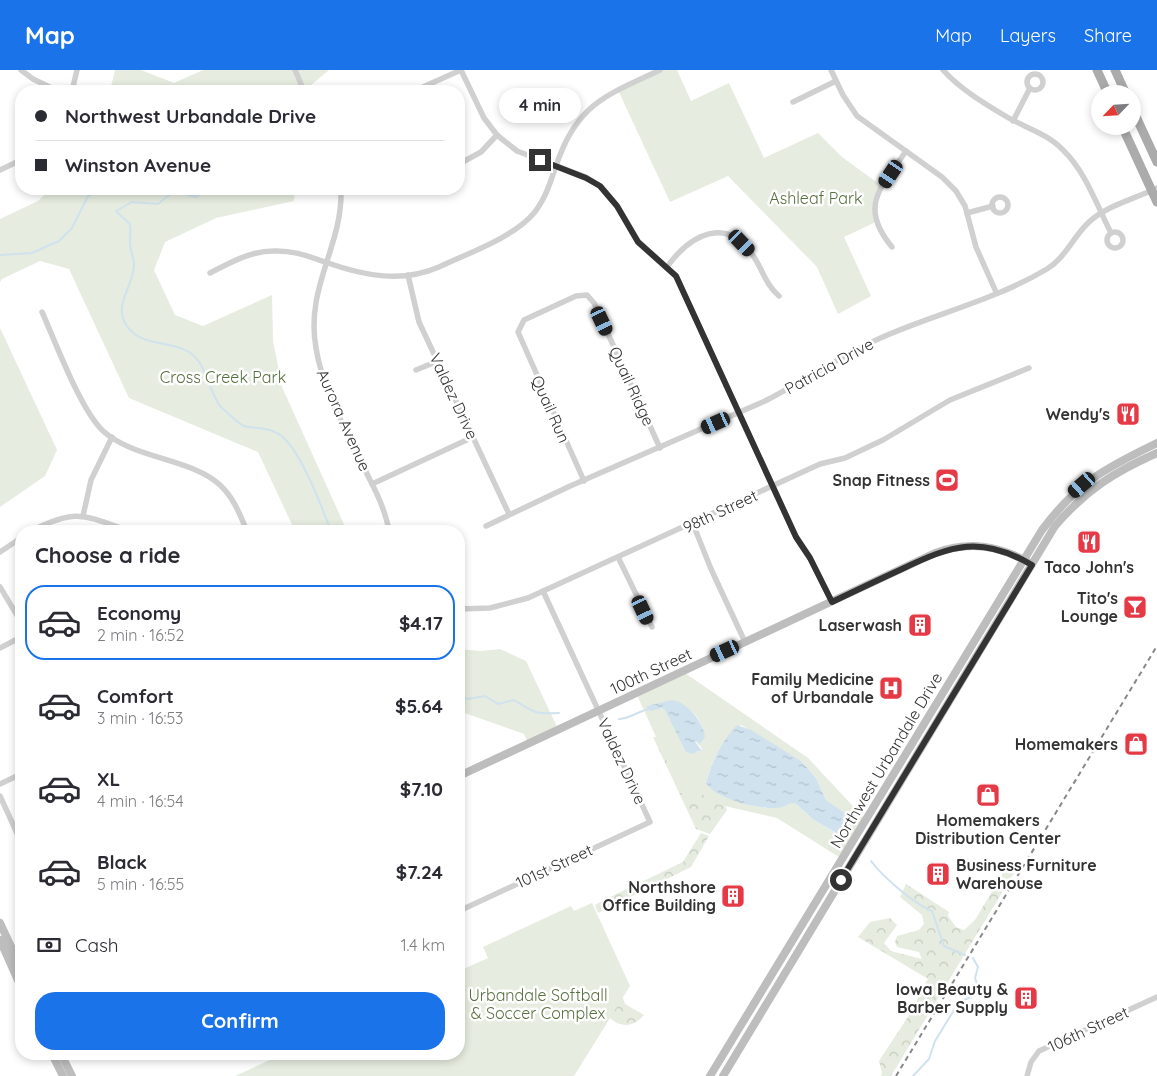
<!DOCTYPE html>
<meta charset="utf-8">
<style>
:root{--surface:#fff;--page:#f7f7f7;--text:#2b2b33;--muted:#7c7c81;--line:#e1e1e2;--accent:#1a73e8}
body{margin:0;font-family:Quicksand,sans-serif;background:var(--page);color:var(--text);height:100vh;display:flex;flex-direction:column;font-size:19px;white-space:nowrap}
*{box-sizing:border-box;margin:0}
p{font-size:16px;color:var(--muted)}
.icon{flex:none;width:28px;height:28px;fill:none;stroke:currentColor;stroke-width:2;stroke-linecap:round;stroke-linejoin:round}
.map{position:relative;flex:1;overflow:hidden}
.drawer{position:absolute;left:15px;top:455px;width:450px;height:535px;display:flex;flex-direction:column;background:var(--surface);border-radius:20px;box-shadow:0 2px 8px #0003}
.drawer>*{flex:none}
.banner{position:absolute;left:15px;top:15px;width:450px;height:110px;border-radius:20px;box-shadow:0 2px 8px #0003;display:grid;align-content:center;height:110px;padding:0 20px;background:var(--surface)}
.needle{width:32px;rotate:245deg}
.controls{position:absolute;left:1091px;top:15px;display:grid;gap:10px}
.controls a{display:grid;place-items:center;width:50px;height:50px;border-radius:50%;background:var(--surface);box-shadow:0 2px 8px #0003;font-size:25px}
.end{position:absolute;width:22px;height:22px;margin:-11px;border:6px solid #333;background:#fff;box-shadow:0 0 0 2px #fff}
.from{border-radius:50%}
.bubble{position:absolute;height:35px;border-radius:18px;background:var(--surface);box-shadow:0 2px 8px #0003;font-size:16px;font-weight:700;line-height:35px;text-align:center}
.car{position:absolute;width:15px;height:30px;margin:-15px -8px;border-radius:6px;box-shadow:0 0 4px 1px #0007;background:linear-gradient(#222 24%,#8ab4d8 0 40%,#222 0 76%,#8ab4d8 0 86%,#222 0)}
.banner b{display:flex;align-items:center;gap:18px;height:48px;font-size:19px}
.banner b+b{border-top:1px solid var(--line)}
.banner i{width:12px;height:12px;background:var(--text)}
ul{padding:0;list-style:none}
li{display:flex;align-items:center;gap:15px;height:75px;margin:0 10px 8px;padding:0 10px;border:2px solid transparent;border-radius:20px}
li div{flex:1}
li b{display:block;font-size:19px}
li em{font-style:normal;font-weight:700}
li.selected{border-color:var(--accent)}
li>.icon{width:45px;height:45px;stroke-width:1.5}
h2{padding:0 20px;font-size:22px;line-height:60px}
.pay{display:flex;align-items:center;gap:12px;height:55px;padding:0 20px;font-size:19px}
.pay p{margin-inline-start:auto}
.action{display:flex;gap:10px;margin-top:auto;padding:10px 20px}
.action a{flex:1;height:58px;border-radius:20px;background:var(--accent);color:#fff;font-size:20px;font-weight:700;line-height:58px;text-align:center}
header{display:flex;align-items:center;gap:30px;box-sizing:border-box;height:70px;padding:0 25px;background:var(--accent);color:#fff}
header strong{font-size:24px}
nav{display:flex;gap:28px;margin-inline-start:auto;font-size:18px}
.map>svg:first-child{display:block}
</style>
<header>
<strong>Map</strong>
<nav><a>Map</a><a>Layers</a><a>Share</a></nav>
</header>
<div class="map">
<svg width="1157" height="1006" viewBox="0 0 1157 1006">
<defs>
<pattern id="forest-crowns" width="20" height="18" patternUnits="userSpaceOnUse" patternTransform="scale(1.25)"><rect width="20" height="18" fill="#e6ecdf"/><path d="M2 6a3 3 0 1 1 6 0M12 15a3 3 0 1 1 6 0" fill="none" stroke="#c6cbc0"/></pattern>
<pattern id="water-ripples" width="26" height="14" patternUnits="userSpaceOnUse" patternTransform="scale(1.25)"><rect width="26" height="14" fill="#cfe2ee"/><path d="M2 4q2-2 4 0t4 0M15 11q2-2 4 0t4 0" fill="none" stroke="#b2c2cd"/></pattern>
</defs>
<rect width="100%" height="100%" fill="#fff"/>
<g fill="url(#forest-crowns)">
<path d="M653,667h7l53,62 12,7 2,4 -17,24 -14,-5z"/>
<path d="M701,763l8,3 -18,31 -93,46 -3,-8 9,-5 79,-38z"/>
<path d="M1006,798l8,5 -123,203h-10l1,-3 -3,-12 36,-55 6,-16 7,-11 -70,-42 12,-15 20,-4 7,7 -13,18 7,8 31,8 -3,-7 -22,-5 -2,-5 2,-6 22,-6 5,-6 -2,-9 -22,-18 6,-13 43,28 -1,4 8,11 8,3 11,-10z"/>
<path d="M622,925l3,9 19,11c-13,15 -27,12 -39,-2z"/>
</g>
<g fill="#e6ecdf" fill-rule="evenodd">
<path d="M115,0h26l33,13 29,-13h126l-25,21h-194z"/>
<path d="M660,0h17l14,31 38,-18 35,75 54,-25 24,24 40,29 -4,6 -2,30 -32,15 27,59 -33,18 -21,-47 -89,-91 -58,26 -52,-112z"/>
<path d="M50,119h245l-1,12 -78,17 -51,24 -11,28 21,45 28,11 69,-31 1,46 9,46 65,144h-52l-37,-79 -129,-54 -60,-129 -29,-8 -38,18 -2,3v-63l38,-18z"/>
<path d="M0,258l57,122 -12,26 -45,31z"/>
<path d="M459,579l21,2 20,-2 26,12 32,68 -30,14 -4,-9 -65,-23z"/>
<path d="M682,601l126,87 58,62 -24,39 -65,-41 -61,-14 -18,-13 -14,7 -48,-105zM677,631c15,7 33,25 23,43l-6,-4 7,7 1,4 -17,-2 -19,-39 -4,-2 -13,3 -2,-5zM741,655l60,36 15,17 10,22 20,15c0,6 -3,15 -10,18l-22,-13 -19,-17c-8,0 -14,5 -23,5 -17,0 -57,-11 -66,-25 5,-22 18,-45 35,-58z"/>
<path d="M592,833l38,83 -56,90h-339l48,-22h176v-83l29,-13 -5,-11 88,-41 3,5z"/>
</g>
<g fill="url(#water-ripples)">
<path d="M672,630c15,1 32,23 33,37l-5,7 -6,-4 8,11h-5l-4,3 -7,-2 -21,-42 -3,-2 -11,3 -4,-1v-4z"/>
<path d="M737,655l14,5 50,31 15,17 10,22 20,14v7l-7,11 1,3 -26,-15 -19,-17c-6,0 -12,5 -19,5 -18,1 -60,-9 -70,-25 5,-20 17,-44 31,-58z"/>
</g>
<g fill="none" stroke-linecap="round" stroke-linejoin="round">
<g stroke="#cfe2ee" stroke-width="2">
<path d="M289,21l2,-1"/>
<path d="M209,119l-13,8 -22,-6 -16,13 -26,-2 -16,9 14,13c1,7 0,12 0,19 0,7 4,15 4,22 0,21 -22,40 -7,61 14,21 43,14 62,26 18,11 19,39 32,55 6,5 16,16 23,19 9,3 21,0 33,7 22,11 45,75 54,98"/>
<path d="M0,185l32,-2 27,-12 13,-13 16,-32 15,-7"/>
<path d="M459,626l9,3 17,-3 13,8 16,-4c21,13 20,14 45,13"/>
<path d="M619,649c10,0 20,-8 30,-10"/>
<path d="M871,791c11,15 43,43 61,50l12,35 21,9"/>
<path d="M913,1006l16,-17 6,-18 24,-39 17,-7 2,-8 -3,-9 3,-11 -5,-9"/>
</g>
<g stroke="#d0d0d0" stroke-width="5.5">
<path d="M21,0l12,9 25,12"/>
<path d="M295,0l9,21"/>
<path d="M461,0l23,48 13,17 20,16 69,26 14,9 17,20 21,35 38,35 120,261 14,21 22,44"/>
<path d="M831,0l12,25 14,21 85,61 14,14 9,15 11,41 20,45"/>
<path d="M943,0c17,19 42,34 64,47 19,11 41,17 56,33 23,22 34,56 48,83"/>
<circle cx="1035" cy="12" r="8"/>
<path d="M72,21l5,-21"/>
<path d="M414,21l47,-21"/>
<path d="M793,32l43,-21"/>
<path d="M1013,51l17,-33"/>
<path d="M459,94l22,-12 16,-17"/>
<path d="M0,100l21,-10"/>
<path d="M341,119c2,57 -36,98 -25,159 7,45 34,89 53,130 9,17 17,34 20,53"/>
<circle cx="1000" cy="135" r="8"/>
<path d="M967,143l26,-7"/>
<circle cx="1115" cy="170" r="8"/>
<path d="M892,177c-34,-41 -11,-59 14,-96"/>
<path d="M667,197c23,-32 60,-53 87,-10 9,14 12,28 25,39"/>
<path d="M210,203c20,-10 40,-22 63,-22 21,-1 37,6 55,12 37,13 74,20 111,4 29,-14 74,-29 95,-54 14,-17 18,-38 26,-58 21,-54 52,-62 100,-85"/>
<path d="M408,205l11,47 90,192"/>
<path d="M42,242c14,31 38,97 61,119 31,28 90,28 117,54 14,13 20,30 27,46"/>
<path d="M416,300l22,-9"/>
<path d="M584,411l-66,-149 6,-12 52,-24 11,-1 7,8 66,145"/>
<path d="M372,414l101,-47"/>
<path d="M83,446l8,-36 21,-43"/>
<path d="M693,454l18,45 34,73"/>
<path d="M486,456l82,-39 197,-86c41,-21 78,-47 120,-65 53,-23 112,-37 162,-67 18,-11 25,-30 40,-45 17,-18 48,-25 70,-36"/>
<path d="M31,461c45,-23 53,-16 98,0"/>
<path d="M0,482l21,-14"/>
<path d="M618,487l34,70"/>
<path d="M0,517l21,35"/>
<path d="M459,539l31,-1 38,-10 292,-134 25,-6 38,-18 67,-40 79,-32"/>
<path d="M0,578l21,-11"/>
<path d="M0,714l21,-10"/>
<path d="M0,726l21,46"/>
<path d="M459,841l191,-89 -107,-231"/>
<path d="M1027,1006l4,-14 8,-11 118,-54"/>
</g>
<g stroke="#bdbdbd" stroke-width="8">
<path d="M459,706l476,-223c34,-12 62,-8 93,9"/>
<path d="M0,853l21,45"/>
<path d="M0,870l21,47"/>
<path d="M52,984l11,22"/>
<path d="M61,984l11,22"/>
<path d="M710,1006l332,-546c35,-47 63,-62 115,-87"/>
<path d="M723,1006l332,-550c31,-36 59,-54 102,-73"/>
</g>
<g stroke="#ababab" stroke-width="9">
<path d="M1097,0l11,24"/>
<path d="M1115,0l11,24"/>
<path d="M1132,38l25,54"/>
<path d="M1122,56l35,76"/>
</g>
<path stroke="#888" stroke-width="2" stroke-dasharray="5 4" stroke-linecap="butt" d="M896,1006l261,-430"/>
</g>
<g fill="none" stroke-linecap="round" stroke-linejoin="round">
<path stroke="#333" stroke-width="6" d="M540,90l46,18 14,8 17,20 21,36 38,34 120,261 14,21 22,44c23,-11 46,-22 70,-33 50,-24 79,-34 130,-4l-191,315"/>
</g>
<defs>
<g id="restaurant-square" transform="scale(1.25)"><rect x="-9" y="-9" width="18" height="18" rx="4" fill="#e63946" stroke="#fff"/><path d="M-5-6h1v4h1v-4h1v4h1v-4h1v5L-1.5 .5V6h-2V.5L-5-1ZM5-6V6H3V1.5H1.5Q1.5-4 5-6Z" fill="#fff"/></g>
<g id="stadium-square" transform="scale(1.25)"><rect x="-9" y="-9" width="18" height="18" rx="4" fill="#e63946" stroke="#fff"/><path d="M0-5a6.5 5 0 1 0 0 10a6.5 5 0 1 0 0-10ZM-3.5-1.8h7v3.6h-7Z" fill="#fff"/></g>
<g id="bar-square" transform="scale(1.25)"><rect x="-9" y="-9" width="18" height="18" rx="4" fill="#e63946" stroke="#fff"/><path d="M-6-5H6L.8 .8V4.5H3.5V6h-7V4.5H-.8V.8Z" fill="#fff"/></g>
<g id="building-square" transform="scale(1.25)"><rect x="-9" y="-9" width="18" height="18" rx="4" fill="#e63946" stroke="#fff"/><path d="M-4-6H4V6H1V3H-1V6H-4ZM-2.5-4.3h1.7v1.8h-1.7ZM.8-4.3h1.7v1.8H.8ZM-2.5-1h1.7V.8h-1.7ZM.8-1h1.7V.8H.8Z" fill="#fff"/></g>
<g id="hospital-square" transform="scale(1.25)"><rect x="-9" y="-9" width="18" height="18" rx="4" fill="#e63946" stroke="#fff"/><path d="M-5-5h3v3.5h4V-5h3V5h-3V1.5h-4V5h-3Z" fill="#fff"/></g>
<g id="shop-square" transform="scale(1.25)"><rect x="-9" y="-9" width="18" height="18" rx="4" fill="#e63946" stroke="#fff"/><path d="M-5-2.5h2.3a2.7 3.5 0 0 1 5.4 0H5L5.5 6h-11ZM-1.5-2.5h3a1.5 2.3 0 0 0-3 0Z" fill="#fff"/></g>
</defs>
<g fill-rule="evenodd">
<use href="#restaurant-square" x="1128" y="344"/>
<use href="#stadium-square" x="947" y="410"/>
<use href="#restaurant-square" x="1089" y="472"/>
<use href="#bar-square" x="1135" y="537"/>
<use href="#building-square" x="920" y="555"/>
<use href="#hospital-square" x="891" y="618"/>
<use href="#shop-square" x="1136" y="674"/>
<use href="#shop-square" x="988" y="725"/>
<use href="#building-square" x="938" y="804"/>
<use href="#building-square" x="733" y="826"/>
<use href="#building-square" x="1026" y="928"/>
</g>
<g text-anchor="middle" stroke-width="5" stroke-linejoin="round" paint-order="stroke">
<g font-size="16" fill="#56703f" stroke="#fff">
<text x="816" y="134">Ashleaf Park</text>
<text x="223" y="313">Cross Creek Park</text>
<text x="538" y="931">Urbandale Softball<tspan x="538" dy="18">&amp; Soccer Complex</tspan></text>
</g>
<g font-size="16" fill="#333" stroke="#fff">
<text transform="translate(829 296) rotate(-29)" y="6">Patricia Drive</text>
<text transform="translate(632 316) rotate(65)" y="6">Quail Ridge</text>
<text transform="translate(454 326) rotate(65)" y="6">Valdez Drive</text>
<text transform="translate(551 339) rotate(66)" y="6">Quail Run</text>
<text transform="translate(344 350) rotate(66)" y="6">Aurora Avenue</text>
<text transform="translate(720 441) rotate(-25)" y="6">98th Street</text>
<text transform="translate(651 601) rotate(-25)" y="6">100th Street</text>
<text transform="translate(886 690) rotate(-59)" y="6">Northwest Urbandale Drive</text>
<text transform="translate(622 691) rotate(65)" y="6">Valdez Drive</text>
<text transform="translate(554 796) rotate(-25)" y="6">101st Street</text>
<text transform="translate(1088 959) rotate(-25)" y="6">106th Street</text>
</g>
<g font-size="16" font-weight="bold" fill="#333" stroke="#fff" text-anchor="end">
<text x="1110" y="350">Wendy's</text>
<text x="930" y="416">Snap Fitness</text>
<text x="1089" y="503" text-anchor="middle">Taco John's</text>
<text x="1118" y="534">Tito's<tspan x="1118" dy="18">Lounge</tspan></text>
<text x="902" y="561">Laserwash</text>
<text x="874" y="615">Family Medicine<tspan x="874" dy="18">of Urbandale</tspan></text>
<text x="1118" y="680">Homemakers</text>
<text x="988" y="756" text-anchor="middle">Homemakers<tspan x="988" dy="18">Distribution Center</tspan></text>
<text x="956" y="801" text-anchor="start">Business Furniture<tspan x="956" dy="18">Warehouse</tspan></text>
<text x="716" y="823">Northshore<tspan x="716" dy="18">Office Building</tspan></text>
<text x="1008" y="925">Iowa Beauty &amp;<tspan x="1008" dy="18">Barber Supply</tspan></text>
</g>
</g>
</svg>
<div class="controls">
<a><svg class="needle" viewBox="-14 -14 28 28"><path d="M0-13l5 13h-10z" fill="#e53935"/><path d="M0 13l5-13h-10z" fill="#7c7c81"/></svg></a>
</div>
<i class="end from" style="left:841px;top:810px"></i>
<i class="end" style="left:540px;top:90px"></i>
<div class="bubble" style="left:499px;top:18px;width:82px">4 min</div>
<i class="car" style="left:891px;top:104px;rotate:214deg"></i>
<i class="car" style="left:742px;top:173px;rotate:136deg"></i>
<i class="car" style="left:602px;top:251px;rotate:155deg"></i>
<i class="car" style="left:716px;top:353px;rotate:246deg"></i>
<i class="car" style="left:1082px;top:415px;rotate:229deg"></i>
<i class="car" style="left:643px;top:540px;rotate:155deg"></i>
<i class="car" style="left:725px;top:581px;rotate:245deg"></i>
<div class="banner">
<b><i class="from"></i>Northwest Urbandale Drive</b>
<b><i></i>Winston Avenue</b>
</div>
<section class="drawer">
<h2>Choose a ride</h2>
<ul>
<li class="selected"><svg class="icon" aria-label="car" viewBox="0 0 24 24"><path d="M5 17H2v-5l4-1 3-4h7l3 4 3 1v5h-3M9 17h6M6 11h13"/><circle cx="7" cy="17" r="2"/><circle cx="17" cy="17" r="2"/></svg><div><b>Economy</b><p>2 min · 16:52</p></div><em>$4.17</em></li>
<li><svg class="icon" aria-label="car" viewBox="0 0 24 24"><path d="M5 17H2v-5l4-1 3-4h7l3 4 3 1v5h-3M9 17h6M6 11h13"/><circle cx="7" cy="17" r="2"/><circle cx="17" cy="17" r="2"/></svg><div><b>Comfort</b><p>3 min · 16:53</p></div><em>$5.64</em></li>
<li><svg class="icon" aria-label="car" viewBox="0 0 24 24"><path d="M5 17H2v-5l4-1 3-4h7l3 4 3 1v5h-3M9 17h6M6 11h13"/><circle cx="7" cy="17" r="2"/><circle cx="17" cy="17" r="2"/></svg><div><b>XL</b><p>4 min · 16:54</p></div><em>$7.10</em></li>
<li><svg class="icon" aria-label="car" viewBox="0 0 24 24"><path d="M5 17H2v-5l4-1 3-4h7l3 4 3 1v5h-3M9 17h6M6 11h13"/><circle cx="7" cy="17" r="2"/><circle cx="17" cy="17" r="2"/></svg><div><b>Black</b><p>5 min · 16:55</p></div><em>$7.24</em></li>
</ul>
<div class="pay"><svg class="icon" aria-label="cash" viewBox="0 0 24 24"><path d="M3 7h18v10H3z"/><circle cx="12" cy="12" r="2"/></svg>Cash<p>1.4 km</p></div>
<div class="action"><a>Confirm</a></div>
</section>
</div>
